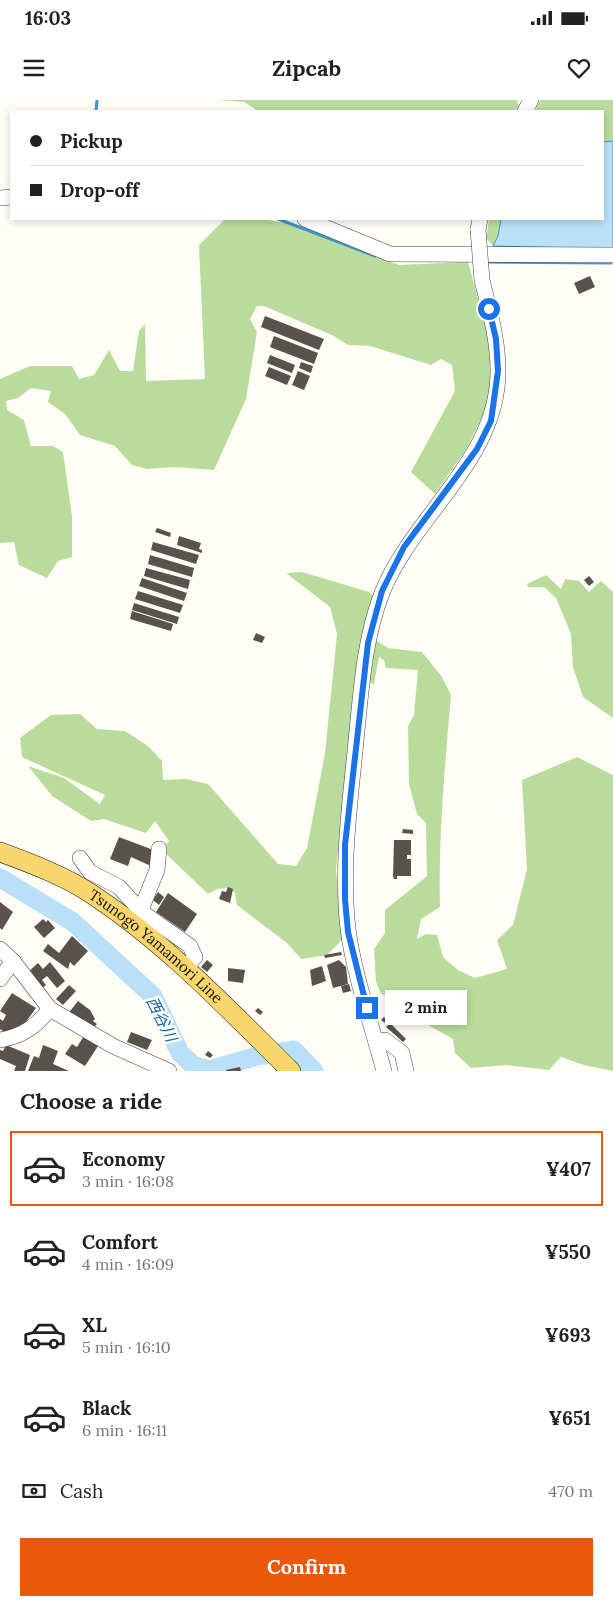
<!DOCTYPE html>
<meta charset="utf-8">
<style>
:root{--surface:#fff;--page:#f6f6f6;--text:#222;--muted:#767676;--line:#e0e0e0;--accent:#ea580c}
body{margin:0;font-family:Lora,"Noto Sans JP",serif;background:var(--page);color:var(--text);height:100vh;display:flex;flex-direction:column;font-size:19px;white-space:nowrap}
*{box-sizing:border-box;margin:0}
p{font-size:16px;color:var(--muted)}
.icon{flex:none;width:28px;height:28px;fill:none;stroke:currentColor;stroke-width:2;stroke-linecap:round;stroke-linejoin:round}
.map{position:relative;height:971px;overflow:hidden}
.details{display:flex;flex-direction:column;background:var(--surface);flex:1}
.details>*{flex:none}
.top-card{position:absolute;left:10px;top:10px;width:594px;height:110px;border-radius:0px;box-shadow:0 2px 8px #0003;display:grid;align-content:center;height:110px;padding:0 20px;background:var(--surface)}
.end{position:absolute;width:22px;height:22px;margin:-11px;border:6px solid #1a73e8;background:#fff;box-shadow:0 0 0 2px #fff}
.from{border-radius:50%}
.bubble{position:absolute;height:35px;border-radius:0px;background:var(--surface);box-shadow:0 2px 8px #0003;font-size:16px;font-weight:800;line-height:35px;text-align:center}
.top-card b{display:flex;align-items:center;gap:18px;height:48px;font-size:19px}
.top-card b+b{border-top:1px solid var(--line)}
.top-card i{width:12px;height:12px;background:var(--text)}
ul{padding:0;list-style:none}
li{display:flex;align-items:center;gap:15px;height:75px;margin:0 10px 8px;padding:0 10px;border:2px solid transparent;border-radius:0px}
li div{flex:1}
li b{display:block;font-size:19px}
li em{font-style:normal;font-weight:800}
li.active{border-color:var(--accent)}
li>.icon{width:45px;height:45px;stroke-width:1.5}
h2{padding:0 20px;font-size:22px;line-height:60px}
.pay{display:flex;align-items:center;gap:12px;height:55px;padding:0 20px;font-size:19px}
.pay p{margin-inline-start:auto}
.action{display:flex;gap:10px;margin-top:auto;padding:10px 20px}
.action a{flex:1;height:58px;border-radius:0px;background:var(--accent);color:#fff;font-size:20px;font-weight:800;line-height:58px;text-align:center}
.status{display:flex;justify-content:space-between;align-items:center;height:35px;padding:0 25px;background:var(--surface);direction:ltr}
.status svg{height:14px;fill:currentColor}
header{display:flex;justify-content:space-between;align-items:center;height:65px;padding:0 20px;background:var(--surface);font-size:22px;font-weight:800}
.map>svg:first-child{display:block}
</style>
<div class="status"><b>16:03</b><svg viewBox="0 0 49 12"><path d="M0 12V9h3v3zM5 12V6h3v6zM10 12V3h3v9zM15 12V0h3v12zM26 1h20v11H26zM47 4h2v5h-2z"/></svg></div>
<header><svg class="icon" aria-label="menu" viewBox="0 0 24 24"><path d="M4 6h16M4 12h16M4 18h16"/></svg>Zipcab<svg class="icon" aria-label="heart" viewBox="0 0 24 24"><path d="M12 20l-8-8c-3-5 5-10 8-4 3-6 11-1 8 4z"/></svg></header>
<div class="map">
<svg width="613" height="971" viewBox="0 0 613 971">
<rect width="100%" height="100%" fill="#fffdf5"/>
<g fill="#b9dc9c">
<path d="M217,0h300l2,6 -4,5h-257l-14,-9z"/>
<path d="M540,0h73v41l-10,1 -1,-31h-67z"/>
<path d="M225,119h37l23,4 114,42 69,-3 21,77 2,31 -2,33 -22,45 -32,46 -24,-22 44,-81 -3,-26 -11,-6 -10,6 -61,-19 -22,-1 -16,-10 -68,-29h-7l-7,13 7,13 -11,67 -32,71 -40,-3 -27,2 -15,-4 -17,-19 -35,-11 -15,-21 -17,-12 3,-11 -20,-3 -13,10 -12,3 1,9 17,10 7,26h22l10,6 9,64v41l-14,4 -11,17 -28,-13 -5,-23 -14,1v-164l30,-13h42l7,13 15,-4 15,-25 11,21h13l6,-40 6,-7 1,57 59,-2 -6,-134z"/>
<path d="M489,119h12l-3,17 -5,10 -7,-8z"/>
<path d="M302,472l67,20 4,4 -15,59 -22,216 7,68 -16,16 -26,4 -14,-16 -50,-38 -2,-12 -5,-5 -13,1 -9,5 -46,-44 7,-9 -14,-20 -9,12 -42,-14 -13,2 -39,-25 -24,-30 36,12 36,26 5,-9 -83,-38 -2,-19 31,-23 29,-1 17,15 28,2 23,15 14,15 1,19 23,-1 22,5 70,80 18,2 11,-18 18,-95 12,-119 -7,-27 -44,-34z"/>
<path d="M546,475l15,14 4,-10 14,2 10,11 12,-11 12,11v126l-30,-21 -10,-30 -2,-33 -15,-36 -12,-11h-16l-1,-3z"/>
<path d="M375,540l13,8 34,4 20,25 9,18c-6,70 -13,142 -11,212l-19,12 -4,20 9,-5 11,1 6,22 15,13 17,8 32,-9 -10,-29 16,-15 14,-56 -5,-89 55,-23 36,18v296l-29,-6 -23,-8 -12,13 -43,-5 -35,3 -16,-15 -2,-14 -25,-14 -19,-23 -28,-8 -5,-12 -2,-33 11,-16v-23l42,-34 -1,-53 -9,-9 -8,-30 -1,-58 6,-11 4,-45 -32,-2 -2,-8 -5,-3 -5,27 -5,-1z"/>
</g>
<path fill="#b9e0f7" stroke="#3f96cf" d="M613,41v108l-120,-3 5,-10 3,-17h101l1,-77z"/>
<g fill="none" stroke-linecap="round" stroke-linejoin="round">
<g stroke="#3f96cf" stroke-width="3">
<path d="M96,11l1,-11"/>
<path d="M278,119l97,37"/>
<path d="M486,162l125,1"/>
</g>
<path stroke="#b9e0f7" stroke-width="19" d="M0,778l73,44 80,74 27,57 13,12 16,5 48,-14 37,-6 20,21"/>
</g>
<g fill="#5a524d">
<path d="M590,176l5,11 -16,7 -5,-11z"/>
<path d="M265,216l59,23 -5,11 -58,-23z"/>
<path d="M274,236l44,17 -4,11 -44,-17z"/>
<path d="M270,255l25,10 -3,8 -25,-10z"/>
<path d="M301,262l12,4 -2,7 -12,-5z"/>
<path d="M269,267l22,9 -4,9 -22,-9z"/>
<path d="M298,271l12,5 -6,14 -12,-5z"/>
<path d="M157,428l14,5 -1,4 -15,-5z"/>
<path d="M179,436l22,7 -2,6 3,1v3l-25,-8z"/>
<path d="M153,442l46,13 -3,9 -45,-14z"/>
<path d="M150,455l44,13 -2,9 -44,-13z"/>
<path d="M146,468l44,12 -2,9 -44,-13z"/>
<path d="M589,476l5,6 -5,4 -5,-6z"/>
<path d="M142,478l45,15 -3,8 -45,-15z"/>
<path d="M138,491l45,14 -3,8 -45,-14z"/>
<path d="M134,503l45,14 -2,7 -45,-14z"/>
<path d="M132,511l41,13 -2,7 -41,-12z"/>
<path d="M256,533l9,4 -3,6 -9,-3z"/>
<path d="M403,729l10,1v4l-11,-1z"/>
<path d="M119,737l37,14 -5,15 -20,-9 -3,9 -18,-7z"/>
<path d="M394,740h17v15h-4v4h4v17h-14v3h-3l-1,-3z"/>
<path d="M228,787l5,2 -3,14 -11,-4 3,-8 4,1z"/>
<path d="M158,792l6,5 -5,8 -6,-5z"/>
<path d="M168,793l29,21 -12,18 -29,-20z"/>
<path d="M0,802l13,10 -11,18 -2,-2z"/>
<path d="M43,819l3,3 2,-2 7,8 -11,10 -10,-11z"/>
<path d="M72,836l16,15 -14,15 -4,-4 -2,7 -25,-18 5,-7 11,9z"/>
<path d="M341,852l1,3 -17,3 -1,-3z"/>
<path d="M207,860l6,5 -6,7 -6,-5z"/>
<path d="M339,860l7,7 2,17 -15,4 -6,-23z"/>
<path d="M50,862l15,19 -8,7 -10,-12 -5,4 4,5 -6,5 -14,-16 12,-11 5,6z"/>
<path d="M322,866l4,15 -14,5 -2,-16z"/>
<path d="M228,868l17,2 -2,13 -15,-2z"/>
<path d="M349,884l2,7 -8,2 -2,-7z"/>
<path d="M69,885l7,6 -13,14 -7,-6z"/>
<path d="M12,893l24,15 -19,26 -6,2 -11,-7v-10l3,2 3,-6 -6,-4z"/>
<path d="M78,901l12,9 5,9 -2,2 4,3 -2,2 8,6 -36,-17z"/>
<path d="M258,908l5,4 -3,3 -5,-4z"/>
<path d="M384,917l22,22 -3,3 -17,-15 2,-2 -7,-5z"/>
<path d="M131,932l21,8 -5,10 -20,-8z"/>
<path d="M85,934l15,9 -15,23 -20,-12 7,-10 5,3z"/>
<path d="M6,945l24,10 -5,16h-11l2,-5 -16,-7v-9l3,1z"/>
<path d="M43,945l15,6 -5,13 16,7h-41l6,-15 5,2z"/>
<path d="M208,951l5,4 -3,3 -5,-3z"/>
<path d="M240,967l1,4h-15v-1z"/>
</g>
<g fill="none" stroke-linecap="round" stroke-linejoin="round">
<g stroke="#444" stroke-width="16">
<g id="minor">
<path d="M525,11l6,-11"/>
<path d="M0,98l11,-1"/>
<path d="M305,119l85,35 223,1"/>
<path d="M478,130l2,-11"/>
<path d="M80,758l10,14 29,15 23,25 48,34 5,11 -9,11"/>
<path d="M138,817l19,-47 2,-21"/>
<path d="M0,849l13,12 37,48 63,37 56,25"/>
<path d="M0,879l13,-18"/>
<path d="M0,940c23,-4 35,-13 50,-31"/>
<path d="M376,942l9,-2 17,13 4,18"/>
<path d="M384,971c-12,-45 -30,-96 -36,-142 -7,-63 2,-125 8,-188 5,-49 8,-102 26,-148 31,-78 117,-134 116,-223 0,-31 -9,-61 -16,-90"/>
</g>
</g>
<g stroke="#222" stroke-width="20">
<g id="major">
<path id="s1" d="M0,752c30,11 67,25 93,43 74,49 135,114 198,176"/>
</g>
</g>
<use href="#minor" stroke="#fff" stroke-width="15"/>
<use href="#major" stroke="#f9d66b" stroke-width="19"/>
<g stroke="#444" stroke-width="16" stroke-linecap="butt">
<path id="minor-bridge" d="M478,130l4,50"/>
</g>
<use href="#minor-bridge" stroke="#fff" stroke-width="15"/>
</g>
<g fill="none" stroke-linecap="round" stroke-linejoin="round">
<path stroke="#1a73e8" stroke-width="6" d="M367,908l-19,-76 -3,-33v-54l23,-202 14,-52 22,-44 73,-98 14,-28 7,-50 -2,-32 -7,-30"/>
</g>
<g text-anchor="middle" stroke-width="5" stroke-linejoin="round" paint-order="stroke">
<g font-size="15" fill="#111" stroke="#fff">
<text dy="5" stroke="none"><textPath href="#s1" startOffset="184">Tsunogo Yamamori Line</textPath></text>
</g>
<g font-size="16" font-style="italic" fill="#1768a6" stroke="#fff">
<text transform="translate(162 919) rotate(63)" y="6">西谷川</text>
</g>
</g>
</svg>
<i class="end from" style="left:489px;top:209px"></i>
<i class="end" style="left:367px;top:908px"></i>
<div class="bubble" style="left:385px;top:890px;width:82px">2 min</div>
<div class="top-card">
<b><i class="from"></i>Pickup</b>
<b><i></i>Drop-off</b>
</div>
</div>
<section class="details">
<h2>Choose a ride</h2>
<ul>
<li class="active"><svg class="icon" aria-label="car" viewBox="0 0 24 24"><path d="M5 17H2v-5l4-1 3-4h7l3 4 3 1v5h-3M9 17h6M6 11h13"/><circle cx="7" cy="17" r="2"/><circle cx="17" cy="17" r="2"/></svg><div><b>Economy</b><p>3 min · 16:08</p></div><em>¥407</em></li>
<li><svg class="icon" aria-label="car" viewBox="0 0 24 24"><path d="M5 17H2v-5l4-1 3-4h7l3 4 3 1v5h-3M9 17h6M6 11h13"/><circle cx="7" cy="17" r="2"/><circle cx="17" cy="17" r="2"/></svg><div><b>Comfort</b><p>4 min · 16:09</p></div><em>¥550</em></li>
<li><svg class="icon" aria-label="car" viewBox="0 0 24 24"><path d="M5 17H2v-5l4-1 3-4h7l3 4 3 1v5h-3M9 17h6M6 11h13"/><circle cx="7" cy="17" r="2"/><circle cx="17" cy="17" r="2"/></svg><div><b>XL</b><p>5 min · 16:10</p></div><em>¥693</em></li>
<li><svg class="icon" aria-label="car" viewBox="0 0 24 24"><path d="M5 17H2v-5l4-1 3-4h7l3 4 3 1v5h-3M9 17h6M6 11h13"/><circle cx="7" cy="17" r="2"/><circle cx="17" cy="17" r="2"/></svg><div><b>Black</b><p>6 min · 16:11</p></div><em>¥651</em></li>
</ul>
<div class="pay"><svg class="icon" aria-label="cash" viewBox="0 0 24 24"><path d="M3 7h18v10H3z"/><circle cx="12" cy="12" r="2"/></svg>Cash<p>470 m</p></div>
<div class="action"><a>Confirm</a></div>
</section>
